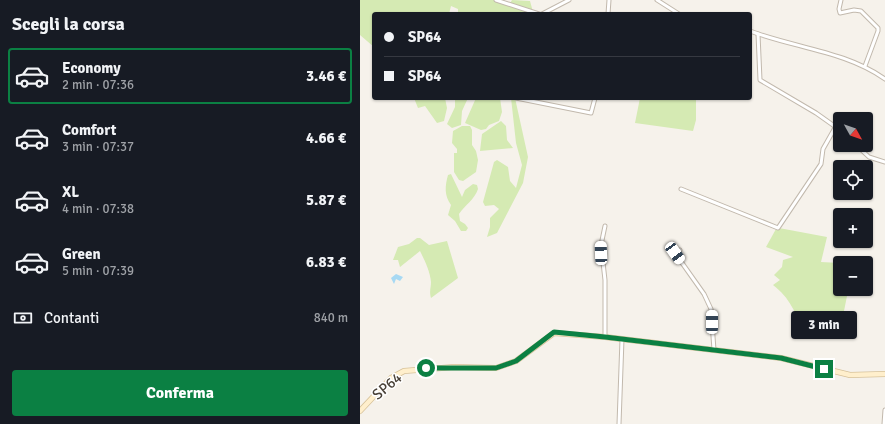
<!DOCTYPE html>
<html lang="it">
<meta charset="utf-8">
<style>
:root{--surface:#171b24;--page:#242831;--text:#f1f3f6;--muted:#9ea1a6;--line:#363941;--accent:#0b8043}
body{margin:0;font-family:Signika,sans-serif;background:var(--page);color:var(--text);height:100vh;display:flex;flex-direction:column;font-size:15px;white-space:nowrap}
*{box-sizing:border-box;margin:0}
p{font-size:13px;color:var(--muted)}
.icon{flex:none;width:22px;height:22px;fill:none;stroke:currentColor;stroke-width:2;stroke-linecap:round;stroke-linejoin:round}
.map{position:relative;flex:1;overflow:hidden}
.side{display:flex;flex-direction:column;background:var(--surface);width:360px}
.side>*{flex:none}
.guide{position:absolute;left:12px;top:12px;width:380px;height:88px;border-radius:4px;box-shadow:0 1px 3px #0004;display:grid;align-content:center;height:88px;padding:0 12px;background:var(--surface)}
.needle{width:26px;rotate:130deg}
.tools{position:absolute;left:473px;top:112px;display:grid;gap:8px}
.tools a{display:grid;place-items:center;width:40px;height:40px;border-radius:4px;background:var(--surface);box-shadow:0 1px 3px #0004;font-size:20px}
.end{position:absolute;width:18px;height:18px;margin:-9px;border:5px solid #0b8043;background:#fff;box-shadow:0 0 0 2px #fff}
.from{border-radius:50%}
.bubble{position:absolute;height:28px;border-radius:4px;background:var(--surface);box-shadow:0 1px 3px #0004;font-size:13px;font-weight:800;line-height:28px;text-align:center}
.car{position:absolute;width:12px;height:24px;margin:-12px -6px;border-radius:5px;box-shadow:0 0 3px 1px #0007;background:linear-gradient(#fff 24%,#345 0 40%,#fff 0 76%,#345 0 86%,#fff 0)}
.guide b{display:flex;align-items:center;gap:14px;height:38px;font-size:15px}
.guide b+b{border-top:1px solid var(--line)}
.guide i{width:10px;height:10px;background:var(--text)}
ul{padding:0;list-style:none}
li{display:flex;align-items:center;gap:12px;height:56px;margin:0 8px 6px;padding:0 4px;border:2px solid transparent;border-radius:4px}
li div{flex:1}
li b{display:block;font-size:15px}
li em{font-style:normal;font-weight:800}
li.current{border-color:var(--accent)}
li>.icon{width:36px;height:36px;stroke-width:1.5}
h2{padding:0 12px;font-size:18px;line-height:48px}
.pay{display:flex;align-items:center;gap:10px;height:44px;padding:0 12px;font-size:15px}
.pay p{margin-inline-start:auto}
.button{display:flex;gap:8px;margin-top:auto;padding:8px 12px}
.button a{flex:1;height:46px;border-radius:4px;background:var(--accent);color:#fff;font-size:16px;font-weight:800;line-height:46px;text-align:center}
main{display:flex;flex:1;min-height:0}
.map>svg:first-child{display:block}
</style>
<main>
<section class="side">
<h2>Scegli la corsa</h2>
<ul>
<li class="current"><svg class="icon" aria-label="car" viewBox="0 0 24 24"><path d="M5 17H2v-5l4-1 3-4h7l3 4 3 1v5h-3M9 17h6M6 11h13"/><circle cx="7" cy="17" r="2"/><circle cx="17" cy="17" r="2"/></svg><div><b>Economy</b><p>2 min · 07:36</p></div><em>3.46 €</em></li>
<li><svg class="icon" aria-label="car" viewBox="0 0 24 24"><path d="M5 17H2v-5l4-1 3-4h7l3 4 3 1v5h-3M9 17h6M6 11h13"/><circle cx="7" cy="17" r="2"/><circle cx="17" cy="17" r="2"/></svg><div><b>Comfort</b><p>3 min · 07:37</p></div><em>4.66 €</em></li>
<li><svg class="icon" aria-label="car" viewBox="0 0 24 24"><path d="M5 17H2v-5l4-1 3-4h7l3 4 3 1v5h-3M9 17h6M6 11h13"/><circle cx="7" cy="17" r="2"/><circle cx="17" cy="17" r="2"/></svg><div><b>XL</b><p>4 min · 07:38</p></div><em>5.87 €</em></li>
<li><svg class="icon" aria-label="car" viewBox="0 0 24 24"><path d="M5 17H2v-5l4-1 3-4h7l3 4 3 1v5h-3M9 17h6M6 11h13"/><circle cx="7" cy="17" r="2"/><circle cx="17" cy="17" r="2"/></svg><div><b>Green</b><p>5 min · 07:39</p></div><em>6.83 €</em></li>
</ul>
<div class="pay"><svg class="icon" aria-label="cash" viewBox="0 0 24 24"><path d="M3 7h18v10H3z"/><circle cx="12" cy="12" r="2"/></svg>Contanti<p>840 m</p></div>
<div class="button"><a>Conferma</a></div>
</section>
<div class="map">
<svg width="525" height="424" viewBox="0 0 525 424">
<rect width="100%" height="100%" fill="#f6f2eb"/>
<g fill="#d5eab3">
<path d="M0,0h134l15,5 3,-5 18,1 3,11 6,2h-81v-5l-7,-3 -2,8h-75v33l-14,-12z"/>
<path d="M54,98h31l2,10 -3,13 -7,2 -12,-17 -7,2z"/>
<path d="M95,98h13l-6,13 -1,14 -9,3 -5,-4 8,-17z"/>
<path d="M116,98h24l2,14 -3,9 -10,4 -3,4 -5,1 -16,-7z"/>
<path d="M151,98h4l13,59 -5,26 -26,50 -10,4 3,-10v-9l9,-9 -5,-4 -9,1 -2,-4 11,-40 3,-2 11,7 2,14 6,7 6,-23 -6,-22z"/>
<path d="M280,98h56v22l-3,11 -58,-8z"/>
<path d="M141,121l5,5 1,14 6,8 -33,3 2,-17z"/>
<path d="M102,126h8l2,4v15l4,6 2,9 -2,12 -13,9 -4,-1 -5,-8v-19h3v-4l-5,-6 1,-12z"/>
<path d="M91,174l11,23 3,-7 8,-6 4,1 1,4c-3,10 -13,16 -19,25l1,7 5,3 3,4 -2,3h-5l-6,-10 -7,-6 3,-10c-7,-10 -6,-19 -3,-30z"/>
<path d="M419,228l48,9 -6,25 19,1v26h2l-2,5 7,2 -4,20 -22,1 1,9 -7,1 -12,6c-7,-20 -13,-35 -30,-48l7,-5 -6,-5 8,-8 1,-7 10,-3 -27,-10 10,-18z"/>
<path d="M57,238h3l9,7 18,-4 11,37 -27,20c-2,-7 0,-10 0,-16 -1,-11 -6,-21 -11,-31l-20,16 -2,-7h-5l5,-13 11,-3z"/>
</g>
<path fill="#a7d9f3" d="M36,274l7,3 -3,4 -4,-2 -2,5 -3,-6z"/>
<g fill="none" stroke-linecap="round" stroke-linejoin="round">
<g stroke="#c2b9ad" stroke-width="5">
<g id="street">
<path d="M136,0l43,14"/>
<path d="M297,0l22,14"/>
<path d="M481,0l-2,9 1,4 14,-3 7,1 17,17v3l-13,35"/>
<path d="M182,14l27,-14"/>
<path d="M248,14l1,-14"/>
<path d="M390,31c45,17 95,20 135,48"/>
<path d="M398,34l2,46 56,33 24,17"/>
<path d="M156,98l75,15 4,-15"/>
<path d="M496,145l13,12 16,5"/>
<path d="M321,189l97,39 43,-64 2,-15 13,-23"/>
<path d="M245,226l-4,19 4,35v57"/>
<path d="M320,250l-4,1 -1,2 29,41 7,15 3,41"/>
<path d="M259,424l3,-85"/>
<path d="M524,424l1,-14"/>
</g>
</g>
<g stroke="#d7c29a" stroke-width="6">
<path id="secondary" d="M0,411l31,-33 13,-7 50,-4 42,1 20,-7 38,-28 51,4 176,21 69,17 35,-1"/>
</g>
<use href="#street" stroke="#fff" stroke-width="3"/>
<use href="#secondary" stroke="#ffefcc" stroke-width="4.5"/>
</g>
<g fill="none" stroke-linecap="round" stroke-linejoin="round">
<path stroke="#0b8043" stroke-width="5" d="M66,368h70l20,-7 38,-29 51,5 176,21 43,11"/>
</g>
<g text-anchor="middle" stroke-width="3" stroke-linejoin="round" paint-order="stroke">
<g font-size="15" fill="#4a4238" stroke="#fff">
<text transform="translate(27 386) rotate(-40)" y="5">SP64</text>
</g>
</g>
</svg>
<div class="tools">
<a><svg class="needle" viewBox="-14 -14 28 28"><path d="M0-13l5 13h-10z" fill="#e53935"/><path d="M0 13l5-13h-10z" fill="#9ea1a6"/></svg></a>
<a><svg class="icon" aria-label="locate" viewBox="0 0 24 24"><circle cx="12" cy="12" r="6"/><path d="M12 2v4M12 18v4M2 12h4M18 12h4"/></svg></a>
<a>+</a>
<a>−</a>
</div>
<i class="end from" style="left:66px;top:368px"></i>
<i class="end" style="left:464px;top:369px"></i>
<div class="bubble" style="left:431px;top:311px;width:66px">3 min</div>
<i class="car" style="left:241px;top:253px;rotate:358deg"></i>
<i class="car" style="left:315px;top:253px;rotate:144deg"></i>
<i class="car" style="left:352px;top:322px;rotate:0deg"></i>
<div class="guide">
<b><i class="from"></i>SP64</b>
<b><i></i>SP64</b>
</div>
</div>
</main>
